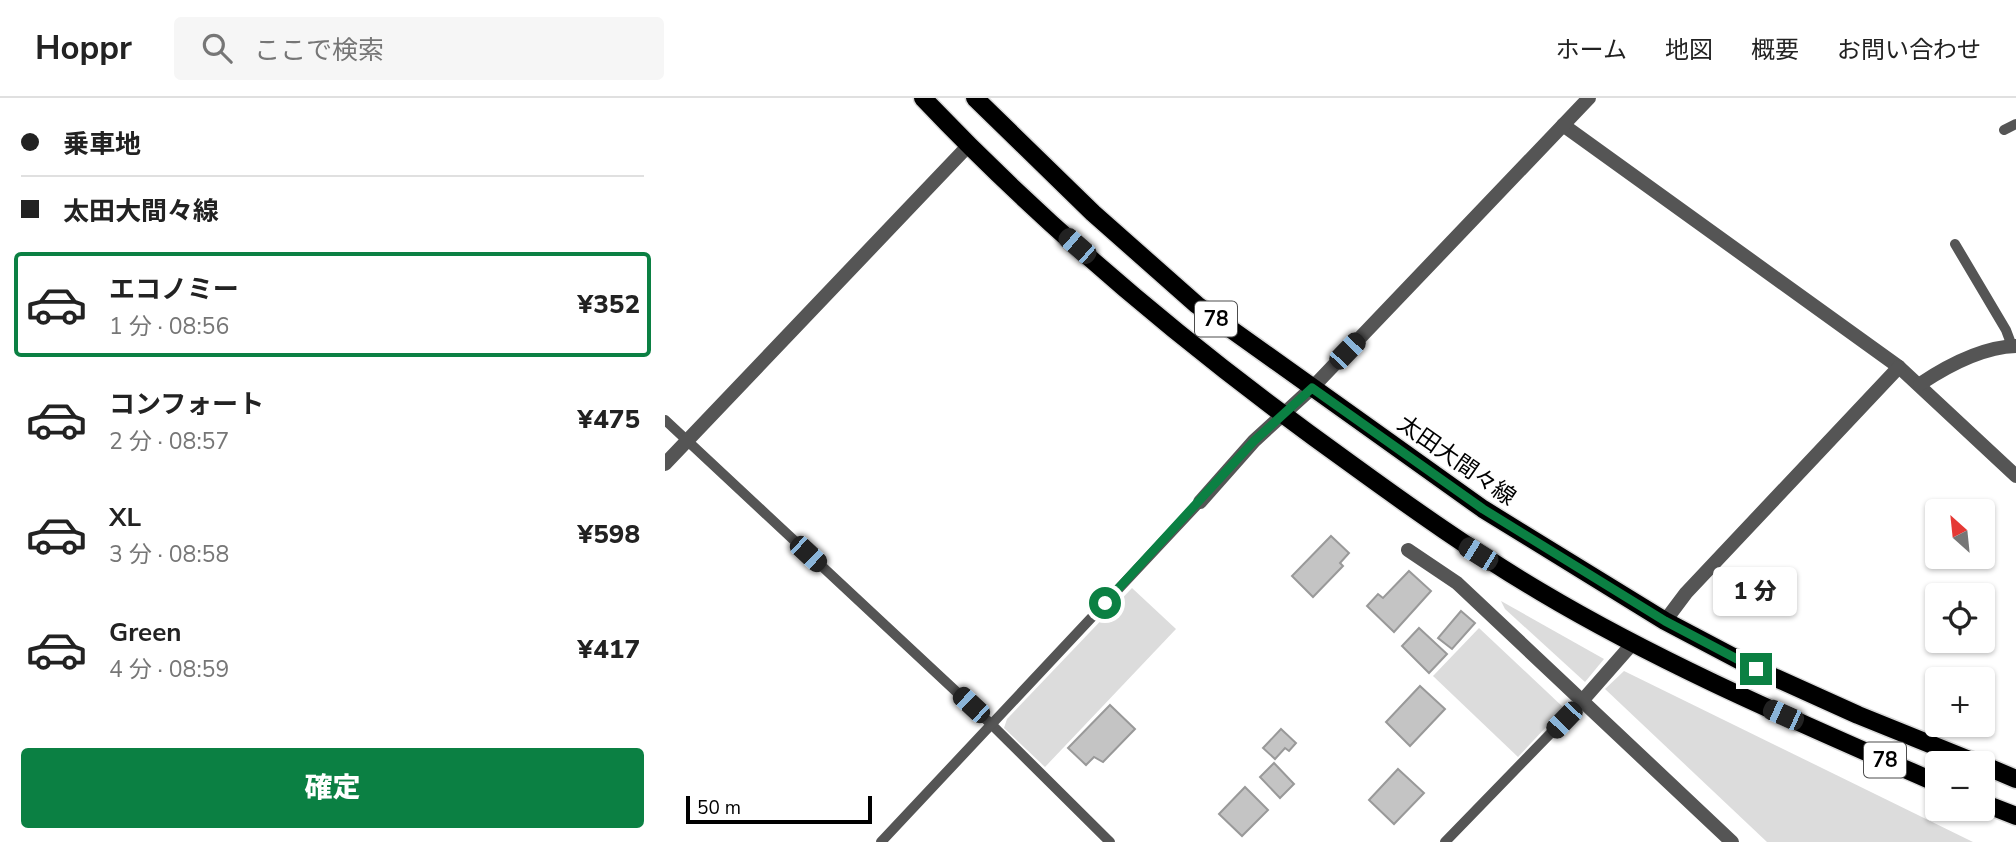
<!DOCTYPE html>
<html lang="ja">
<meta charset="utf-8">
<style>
:root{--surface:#fff;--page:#f6f6f6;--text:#222;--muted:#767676;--line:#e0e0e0;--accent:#0b8043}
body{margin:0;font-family:"Nunito Sans","Noto Sans JP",sans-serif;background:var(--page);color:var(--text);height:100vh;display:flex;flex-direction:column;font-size:26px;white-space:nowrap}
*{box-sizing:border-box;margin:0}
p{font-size:23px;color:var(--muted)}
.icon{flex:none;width:38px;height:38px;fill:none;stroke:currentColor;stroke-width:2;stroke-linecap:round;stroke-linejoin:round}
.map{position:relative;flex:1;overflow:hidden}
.drawer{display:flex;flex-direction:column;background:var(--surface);width:665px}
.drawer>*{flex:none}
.hud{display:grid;align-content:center;height:154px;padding:0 21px;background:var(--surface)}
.needle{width:46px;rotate:333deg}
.controls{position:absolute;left:1260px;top:401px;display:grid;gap:14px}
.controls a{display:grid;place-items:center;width:70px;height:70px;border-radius:7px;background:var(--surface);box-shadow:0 2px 5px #0004;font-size:35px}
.scale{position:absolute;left:21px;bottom:18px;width:186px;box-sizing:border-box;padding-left:7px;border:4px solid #000;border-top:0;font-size:19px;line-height:24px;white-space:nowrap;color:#000;-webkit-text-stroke:5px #fff;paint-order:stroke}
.end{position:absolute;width:32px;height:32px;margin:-16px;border:9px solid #0b8043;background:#fff;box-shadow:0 0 0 4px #fff}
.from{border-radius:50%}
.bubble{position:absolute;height:49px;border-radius:7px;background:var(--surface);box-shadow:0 2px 5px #0004;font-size:23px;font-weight:800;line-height:49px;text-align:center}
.car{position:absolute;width:21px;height:42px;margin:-21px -10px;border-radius:9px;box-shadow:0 0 5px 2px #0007;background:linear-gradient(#222 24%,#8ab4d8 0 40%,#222 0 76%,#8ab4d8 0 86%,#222 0)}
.hud b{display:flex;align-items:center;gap:24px;height:66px;font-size:26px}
.hud b+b{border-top:2px solid var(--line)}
.hud i{width:18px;height:18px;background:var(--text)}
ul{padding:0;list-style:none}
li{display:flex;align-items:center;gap:21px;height:105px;margin:0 14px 10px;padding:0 7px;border:4px solid transparent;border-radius:7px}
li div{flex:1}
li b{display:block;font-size:26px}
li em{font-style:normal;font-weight:800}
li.active{border-color:var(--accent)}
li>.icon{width:63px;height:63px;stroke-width:1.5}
.button{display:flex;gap:14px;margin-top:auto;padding:14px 21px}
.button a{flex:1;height:80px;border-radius:7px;background:var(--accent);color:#fff;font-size:28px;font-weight:800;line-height:80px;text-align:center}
header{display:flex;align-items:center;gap:42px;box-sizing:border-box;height:98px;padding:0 35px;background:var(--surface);border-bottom:2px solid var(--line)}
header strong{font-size:33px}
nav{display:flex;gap:38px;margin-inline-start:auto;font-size:24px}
.search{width:490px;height:63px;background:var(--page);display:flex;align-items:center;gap:18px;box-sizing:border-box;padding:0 24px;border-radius:7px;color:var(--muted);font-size:26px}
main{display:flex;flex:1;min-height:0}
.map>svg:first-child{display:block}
</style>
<header>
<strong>Hoppr</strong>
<div class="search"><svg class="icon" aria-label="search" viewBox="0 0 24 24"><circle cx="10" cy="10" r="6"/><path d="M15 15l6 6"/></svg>ここで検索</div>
<nav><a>ホーム</a><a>地図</a><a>概要</a><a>お問い合わせ</a></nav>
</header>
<main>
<section class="drawer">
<div class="hud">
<b><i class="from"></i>乗車地</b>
<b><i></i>太田大間々線</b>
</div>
<ul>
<li class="active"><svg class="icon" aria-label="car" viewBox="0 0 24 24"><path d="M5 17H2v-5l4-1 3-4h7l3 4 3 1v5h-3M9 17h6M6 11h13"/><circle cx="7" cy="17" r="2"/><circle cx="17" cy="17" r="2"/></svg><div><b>エコノミー</b><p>1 分 · 08:56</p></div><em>¥352</em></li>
<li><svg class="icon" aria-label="car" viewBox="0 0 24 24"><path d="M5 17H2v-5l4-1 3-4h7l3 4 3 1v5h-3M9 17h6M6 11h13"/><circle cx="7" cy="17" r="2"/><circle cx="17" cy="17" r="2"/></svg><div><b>コンフォート</b><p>2 分 · 08:57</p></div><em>¥475</em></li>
<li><svg class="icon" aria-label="car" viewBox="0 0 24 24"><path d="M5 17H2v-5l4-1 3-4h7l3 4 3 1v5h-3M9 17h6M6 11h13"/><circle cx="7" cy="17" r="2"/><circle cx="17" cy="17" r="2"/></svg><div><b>XL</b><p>3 分 · 08:58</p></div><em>¥598</em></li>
<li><svg class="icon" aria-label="car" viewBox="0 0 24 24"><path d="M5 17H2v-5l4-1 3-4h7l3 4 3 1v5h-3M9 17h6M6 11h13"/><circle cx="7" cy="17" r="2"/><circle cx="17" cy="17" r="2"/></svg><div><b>Green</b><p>4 分 · 08:59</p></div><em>¥417</em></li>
</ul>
<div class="button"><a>確定</a></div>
</section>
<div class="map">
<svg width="1351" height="744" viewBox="0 0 1351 744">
<rect width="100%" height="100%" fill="#fff"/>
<g fill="#dcdcdc">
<path d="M467,490l44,41 -131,138 -41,-39 3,-9z"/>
<path d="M836,503l103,58 -19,23 -80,-73z"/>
<path d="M814,530l85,80 -46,49 -85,-81z"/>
<path d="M959,573l349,171h-206l-162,-153z"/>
</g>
<g fill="#c4c4c4" stroke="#999" stroke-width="2">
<path d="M666,438l18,17 -9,10 3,3 -30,31 -21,-21z"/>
<path d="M744,473l22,20 -37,41 -27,-26 11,-12 5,4z"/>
<path d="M796,513l14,12 -23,26 -14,-11z"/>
<path d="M754,530l28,26 -18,19 -27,-27z"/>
<path d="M755,588l25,23 -35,37 -24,-24z"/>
<path d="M445,607l25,24 -32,33 -9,-5 -8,8 -18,-17z"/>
<path d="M616,631l15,14 -7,8 -4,-3 -10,11 -12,-11z"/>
<path d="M609,665l20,21 -14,14 -20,-21z"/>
<path d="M733,671l26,24 -30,31 -25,-24z"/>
<path d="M580,689l23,23 -26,26 -23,-22z"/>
</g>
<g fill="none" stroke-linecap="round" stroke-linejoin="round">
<g stroke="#dbdbdb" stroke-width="21">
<g id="primary">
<path d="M258,0c129,136 275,257 428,366 62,45 124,89 190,128 126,75 262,132 396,191"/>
<path d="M310,0l118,115 104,92 286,204 182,112 91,48 102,46 119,48"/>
<path d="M1318,667l33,14"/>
<path d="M1318,705l33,13"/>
</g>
</g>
<g stroke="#555" stroke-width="10">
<path d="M1339,32l12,-6"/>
<path d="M1290,146l51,86 6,16"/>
<path d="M0,322l326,304 119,118"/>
<path d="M216,744l319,-340"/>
<path d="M780,744l137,-141"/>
</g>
<g stroke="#555" stroke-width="14">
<path d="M898,27l336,242 117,109"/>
<path d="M1255,286c27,-18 63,-37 96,-38"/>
<path d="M0,366l303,-318"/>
<path d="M535,404l54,-61 58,-53 277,-290"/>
<path d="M743,452l49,33 275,259"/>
<path d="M1000,523l21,-28 213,-226"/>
<path d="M917,603l51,-58"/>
</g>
<use href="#primary" stroke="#000" stroke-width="18"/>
</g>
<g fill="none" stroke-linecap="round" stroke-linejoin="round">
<path stroke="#0b8043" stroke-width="9" d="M440,505l149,-162 58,-53 171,121 182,112 91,48"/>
</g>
<g text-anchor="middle" stroke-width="5" stroke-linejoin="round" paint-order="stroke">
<g fill="#fff" stroke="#4c4c4c" stroke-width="2">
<rect x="530" y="203.5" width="42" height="35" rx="5"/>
<rect x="1199" y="644.5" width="42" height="35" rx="5"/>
</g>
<g font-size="21" font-weight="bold" fill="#000">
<text x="551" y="228">78</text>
<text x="1220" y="669">78</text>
</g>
<g font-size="23" fill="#000" stroke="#fff">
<text transform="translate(792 362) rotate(35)" y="8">太田大間々線</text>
</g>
</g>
</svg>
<div class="controls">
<a><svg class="needle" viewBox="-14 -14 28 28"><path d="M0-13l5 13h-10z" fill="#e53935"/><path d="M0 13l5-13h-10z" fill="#767676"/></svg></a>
<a><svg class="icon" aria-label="locate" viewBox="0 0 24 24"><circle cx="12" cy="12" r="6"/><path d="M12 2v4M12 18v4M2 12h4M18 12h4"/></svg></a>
<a>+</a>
<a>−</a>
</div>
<div class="scale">50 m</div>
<i class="end from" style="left:440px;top:505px"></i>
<i class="end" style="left:1091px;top:571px"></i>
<div class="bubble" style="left:1048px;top:469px;width:84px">1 分</div>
<i class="car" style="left:412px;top:148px;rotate:311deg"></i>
<i class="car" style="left:682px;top:253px;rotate:44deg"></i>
<i class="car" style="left:143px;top:456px;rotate:133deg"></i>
<i class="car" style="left:813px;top:456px;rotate:302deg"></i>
<i class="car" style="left:306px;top:607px;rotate:313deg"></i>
<i class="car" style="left:1118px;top:617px;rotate:294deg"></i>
<i class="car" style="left:899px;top:622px;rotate:224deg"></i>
</div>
</main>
